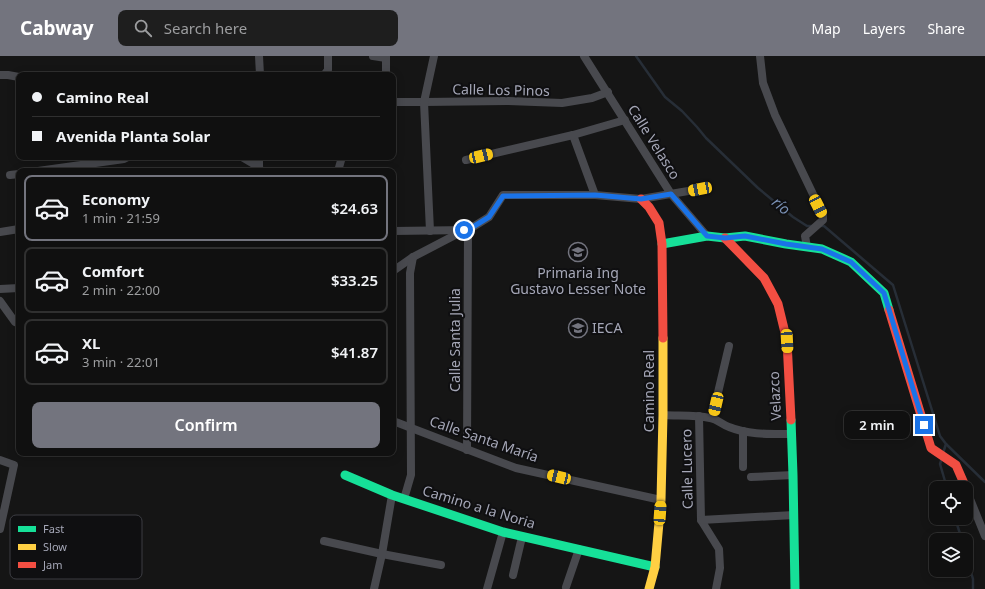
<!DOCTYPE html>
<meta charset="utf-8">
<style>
:root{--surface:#101010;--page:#1e1e1e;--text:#f1f3f6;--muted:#9c9d9f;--line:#303030;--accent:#73747e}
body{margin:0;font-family:"Noto Sans",sans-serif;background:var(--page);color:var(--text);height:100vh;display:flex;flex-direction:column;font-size:15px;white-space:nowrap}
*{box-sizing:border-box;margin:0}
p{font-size:13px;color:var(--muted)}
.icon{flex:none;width:22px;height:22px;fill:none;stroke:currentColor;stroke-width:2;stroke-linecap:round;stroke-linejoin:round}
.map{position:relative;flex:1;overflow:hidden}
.side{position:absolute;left:16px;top:112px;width:380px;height:288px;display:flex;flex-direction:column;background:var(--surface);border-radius:8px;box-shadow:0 2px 10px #0003,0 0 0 1px var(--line)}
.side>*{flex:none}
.guide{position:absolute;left:16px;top:16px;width:380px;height:88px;border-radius:8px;box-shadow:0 2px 10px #0003,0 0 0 1px var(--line);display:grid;align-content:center;height:88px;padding:0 16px;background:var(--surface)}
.tools{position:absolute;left:929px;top:425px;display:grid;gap:8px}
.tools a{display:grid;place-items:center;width:44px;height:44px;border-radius:8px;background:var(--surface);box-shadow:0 2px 10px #0003,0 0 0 1px var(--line);font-size:20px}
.end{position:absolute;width:18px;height:18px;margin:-9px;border:5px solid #1a73e8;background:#fff;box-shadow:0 0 0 2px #fff}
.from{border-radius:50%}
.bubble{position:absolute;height:28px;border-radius:8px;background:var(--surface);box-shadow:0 2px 10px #0003,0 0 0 1px var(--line);font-size:13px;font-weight:600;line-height:28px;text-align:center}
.car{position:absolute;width:12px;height:24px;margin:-12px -6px;border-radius:5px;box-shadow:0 0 3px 1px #0007;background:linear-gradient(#f5c518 24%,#345 0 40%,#f5c518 0 76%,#345 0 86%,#f5c518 0)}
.guide b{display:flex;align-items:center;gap:14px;height:38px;font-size:15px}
.guide b+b{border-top:1px solid var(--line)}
.guide i{width:10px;height:10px;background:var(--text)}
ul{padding:7px 0 0;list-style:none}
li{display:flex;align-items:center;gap:12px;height:66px;margin:0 8px 6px;padding:0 8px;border:2px solid var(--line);border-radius:8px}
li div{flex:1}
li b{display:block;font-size:15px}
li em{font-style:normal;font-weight:600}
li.active{border-color:var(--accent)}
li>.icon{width:36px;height:36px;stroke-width:1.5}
.action{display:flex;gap:8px;margin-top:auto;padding:8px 16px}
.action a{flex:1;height:46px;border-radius:8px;background:var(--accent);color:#fff;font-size:16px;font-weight:600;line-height:46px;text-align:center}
header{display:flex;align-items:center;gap:24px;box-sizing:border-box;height:56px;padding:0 20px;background:var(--accent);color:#fff}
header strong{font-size:19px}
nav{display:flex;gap:22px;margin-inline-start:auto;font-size:14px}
.search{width:280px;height:36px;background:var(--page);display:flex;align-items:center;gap:10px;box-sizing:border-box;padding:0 14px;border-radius:8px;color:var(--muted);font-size:15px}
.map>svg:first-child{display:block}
</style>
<header>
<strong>Cabway</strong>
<div class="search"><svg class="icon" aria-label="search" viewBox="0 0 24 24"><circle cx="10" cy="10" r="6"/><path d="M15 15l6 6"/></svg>Search here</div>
<nav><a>Map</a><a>Layers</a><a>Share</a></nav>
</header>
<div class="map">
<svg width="985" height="533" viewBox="0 0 985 533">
<rect width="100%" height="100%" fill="#151515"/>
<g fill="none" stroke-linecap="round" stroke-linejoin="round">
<g stroke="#272e37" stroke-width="2.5">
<path d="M636,0l29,41 17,14 15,16 9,11 52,50 35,29 14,9h5"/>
<path d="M819,170h5l69,59 47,151 6,8 -3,9"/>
<path d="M946,388l39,38"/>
<path d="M942,402l-2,6 7,24"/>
<path d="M955,462l7,22"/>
<path d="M966,499l7,24v10"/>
</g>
<g stroke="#48494e" stroke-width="8">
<path d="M259,0l1,19"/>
<path d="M373,0l13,2"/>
<path d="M584,0l87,138 36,42"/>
<path d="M760,0l3,27 12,32 48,100v5l-18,16 2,11"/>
<path d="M0,19h8l11,2"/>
<path d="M324,19l4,-5v-14"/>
<path d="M386,19v-19"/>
<path d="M393,46h31l83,-1 55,2 30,-5 16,-6"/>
<path d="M573,79l22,60"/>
<path d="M242,101l17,10"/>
<path d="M466,104l107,-25 52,-15"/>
<path d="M259,114v-13"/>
<path d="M38,115l86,-12 4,-2"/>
<path d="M338,115l4,-14"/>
<path d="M10,119l9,-1"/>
<path d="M393,175l75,-1 21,-13 14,-22h92l46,4 59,-10"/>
<path d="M430,175l-6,-129 10,-46"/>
<path d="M0,176l19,-3"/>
<path d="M393,215l20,-14 48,-25"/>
<path d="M0,233l19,-1"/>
<path d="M0,245l15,21 4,1"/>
<path d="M663,359c16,1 32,0 47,3 7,1 13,7 19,9 20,8 41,7 62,7"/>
<path d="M699,360l2,104 18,29 1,19 -4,21"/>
<path d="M712,362l17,-72"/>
<path d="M393,365l123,47 145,32"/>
<path d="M743,375v36"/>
<path d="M467,394l1,-220"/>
<path d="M0,404l14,5 -14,64"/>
<path d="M751,421l42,-2"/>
<path d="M966,433l19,47"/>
<path d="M404,443l7,-24 -1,-202 3,-16"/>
<path d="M701,464l93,-5"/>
<path d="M324,485l58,13 59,11"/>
<path d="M513,519l9,-38"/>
<path d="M566,531l13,-38"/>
<path d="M374,533l8,-35 10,-59"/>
<path d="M487,533l16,-57"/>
</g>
<g stroke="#16e098" stroke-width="9">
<path d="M662,188l45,-8 18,2 20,-2 41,8 36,5 29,13 33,31 5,17"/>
<path d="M791,364l2,55 2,114"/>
<path d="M345,419l47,20 111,37 152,35"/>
</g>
<path stroke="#ffcf43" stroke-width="9" d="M649,533l6,-22 6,-67 2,-85v-77"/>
<g stroke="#f24e42" stroke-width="9">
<path d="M641,143l8,8 10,16 3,21 1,94"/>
<path d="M725,182l39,40 14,26 9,37 4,79"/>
<path d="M889,254l42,138 25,17 10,23"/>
</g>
</g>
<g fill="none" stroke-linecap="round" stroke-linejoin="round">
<path stroke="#1a73e8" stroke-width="5" d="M464,174h4l21,-13 14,-21 92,-1 46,4 30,-5 36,42 18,2 20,-2 41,8 36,5 29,13 33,31 40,132"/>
</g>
<defs>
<g id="school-ring" transform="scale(1)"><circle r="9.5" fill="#0f0f11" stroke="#73747e" stroke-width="1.5"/><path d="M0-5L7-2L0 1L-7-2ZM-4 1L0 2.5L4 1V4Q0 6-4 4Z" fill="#73747e"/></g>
<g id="university-ring" transform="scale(1)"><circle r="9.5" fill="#0f0f11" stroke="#73747e" stroke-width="1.5"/><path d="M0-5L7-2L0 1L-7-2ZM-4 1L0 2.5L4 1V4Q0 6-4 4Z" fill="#73747e"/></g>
</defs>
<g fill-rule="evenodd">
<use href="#school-ring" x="578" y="196"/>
<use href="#university-ring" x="578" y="272"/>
</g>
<g text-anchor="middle" stroke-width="4" stroke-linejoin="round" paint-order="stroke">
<g font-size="14" fill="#a5a7b7" stroke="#0f0f11">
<text transform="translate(501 34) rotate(1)" y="5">Calle Los Pinos</text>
<text transform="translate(654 86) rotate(58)" y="5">Calle Velasco</text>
<text transform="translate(455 284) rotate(-90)" y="5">Calle Santa Julia</text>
<text transform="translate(649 335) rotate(-90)" y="5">Camino Real</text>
<text transform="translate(775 340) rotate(-93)" y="5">Velazco</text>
<text transform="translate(484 383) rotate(19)" y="5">Calle Santa María</text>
<text transform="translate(687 413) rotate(-91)" y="5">Calle Lucero</text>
<text transform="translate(479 451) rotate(17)" y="5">Camino a la Noria</text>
</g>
<g font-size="14" fill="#a5a7b7" stroke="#0f0f11">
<text x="578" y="222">Primaria Ing<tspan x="578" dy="16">Gustavo Lesser Note</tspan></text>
<text x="592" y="277" text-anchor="start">IECA</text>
</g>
<g font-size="15" font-style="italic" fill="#7990b4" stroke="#0f0f11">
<text transform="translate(781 150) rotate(40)" y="5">río</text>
</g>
</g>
<rect x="10" y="459" width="132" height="64" rx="6" fill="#0f0f11" stroke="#3c3d43" stroke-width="1"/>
<rect x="18" y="470" width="18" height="6" fill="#16e098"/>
<rect x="18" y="488" width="18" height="6" fill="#ffcf43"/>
<rect x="18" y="506" width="18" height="6" fill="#f24e42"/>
<g font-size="11" fill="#a5a7b7">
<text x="43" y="477">Fast</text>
<text x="43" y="495">Slow</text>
<text x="43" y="513">Jam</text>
</g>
</svg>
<div class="tools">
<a><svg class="icon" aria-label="locate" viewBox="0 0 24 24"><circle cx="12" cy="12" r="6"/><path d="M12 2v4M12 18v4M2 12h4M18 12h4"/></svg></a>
<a><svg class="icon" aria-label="layers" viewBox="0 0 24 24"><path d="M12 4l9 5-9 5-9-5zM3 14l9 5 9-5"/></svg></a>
</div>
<i class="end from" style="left:464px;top:174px"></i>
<i class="end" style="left:924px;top:369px"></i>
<div class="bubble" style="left:844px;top:355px;width:66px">2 min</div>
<i class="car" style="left:481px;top:100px;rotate:77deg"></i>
<i class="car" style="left:700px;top:133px;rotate:259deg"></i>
<i class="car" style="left:818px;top:150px;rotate:153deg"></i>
<i class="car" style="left:787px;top:285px;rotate:177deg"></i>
<i class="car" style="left:716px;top:348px;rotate:193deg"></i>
<i class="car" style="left:559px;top:421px;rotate:283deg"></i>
<i class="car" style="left:660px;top:457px;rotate:4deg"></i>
<div class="guide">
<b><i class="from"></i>Camino Real</b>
<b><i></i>Avenida Planta Solar</b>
</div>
<section class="side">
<ul>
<li class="active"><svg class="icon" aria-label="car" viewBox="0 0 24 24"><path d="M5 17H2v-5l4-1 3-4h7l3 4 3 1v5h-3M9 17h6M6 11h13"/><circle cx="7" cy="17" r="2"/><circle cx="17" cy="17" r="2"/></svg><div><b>Economy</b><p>1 min · 21:59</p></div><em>$24.63</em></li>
<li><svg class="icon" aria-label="car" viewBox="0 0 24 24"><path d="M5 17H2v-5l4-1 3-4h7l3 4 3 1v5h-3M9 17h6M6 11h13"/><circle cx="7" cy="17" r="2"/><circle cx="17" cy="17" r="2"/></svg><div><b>Comfort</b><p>2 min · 22:00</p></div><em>$33.25</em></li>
<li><svg class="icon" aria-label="car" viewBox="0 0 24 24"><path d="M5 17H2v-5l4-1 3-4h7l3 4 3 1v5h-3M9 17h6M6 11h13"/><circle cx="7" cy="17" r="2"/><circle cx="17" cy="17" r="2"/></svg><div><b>XL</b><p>3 min · 22:01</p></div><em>$41.87</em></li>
</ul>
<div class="action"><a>Confirm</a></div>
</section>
</div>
